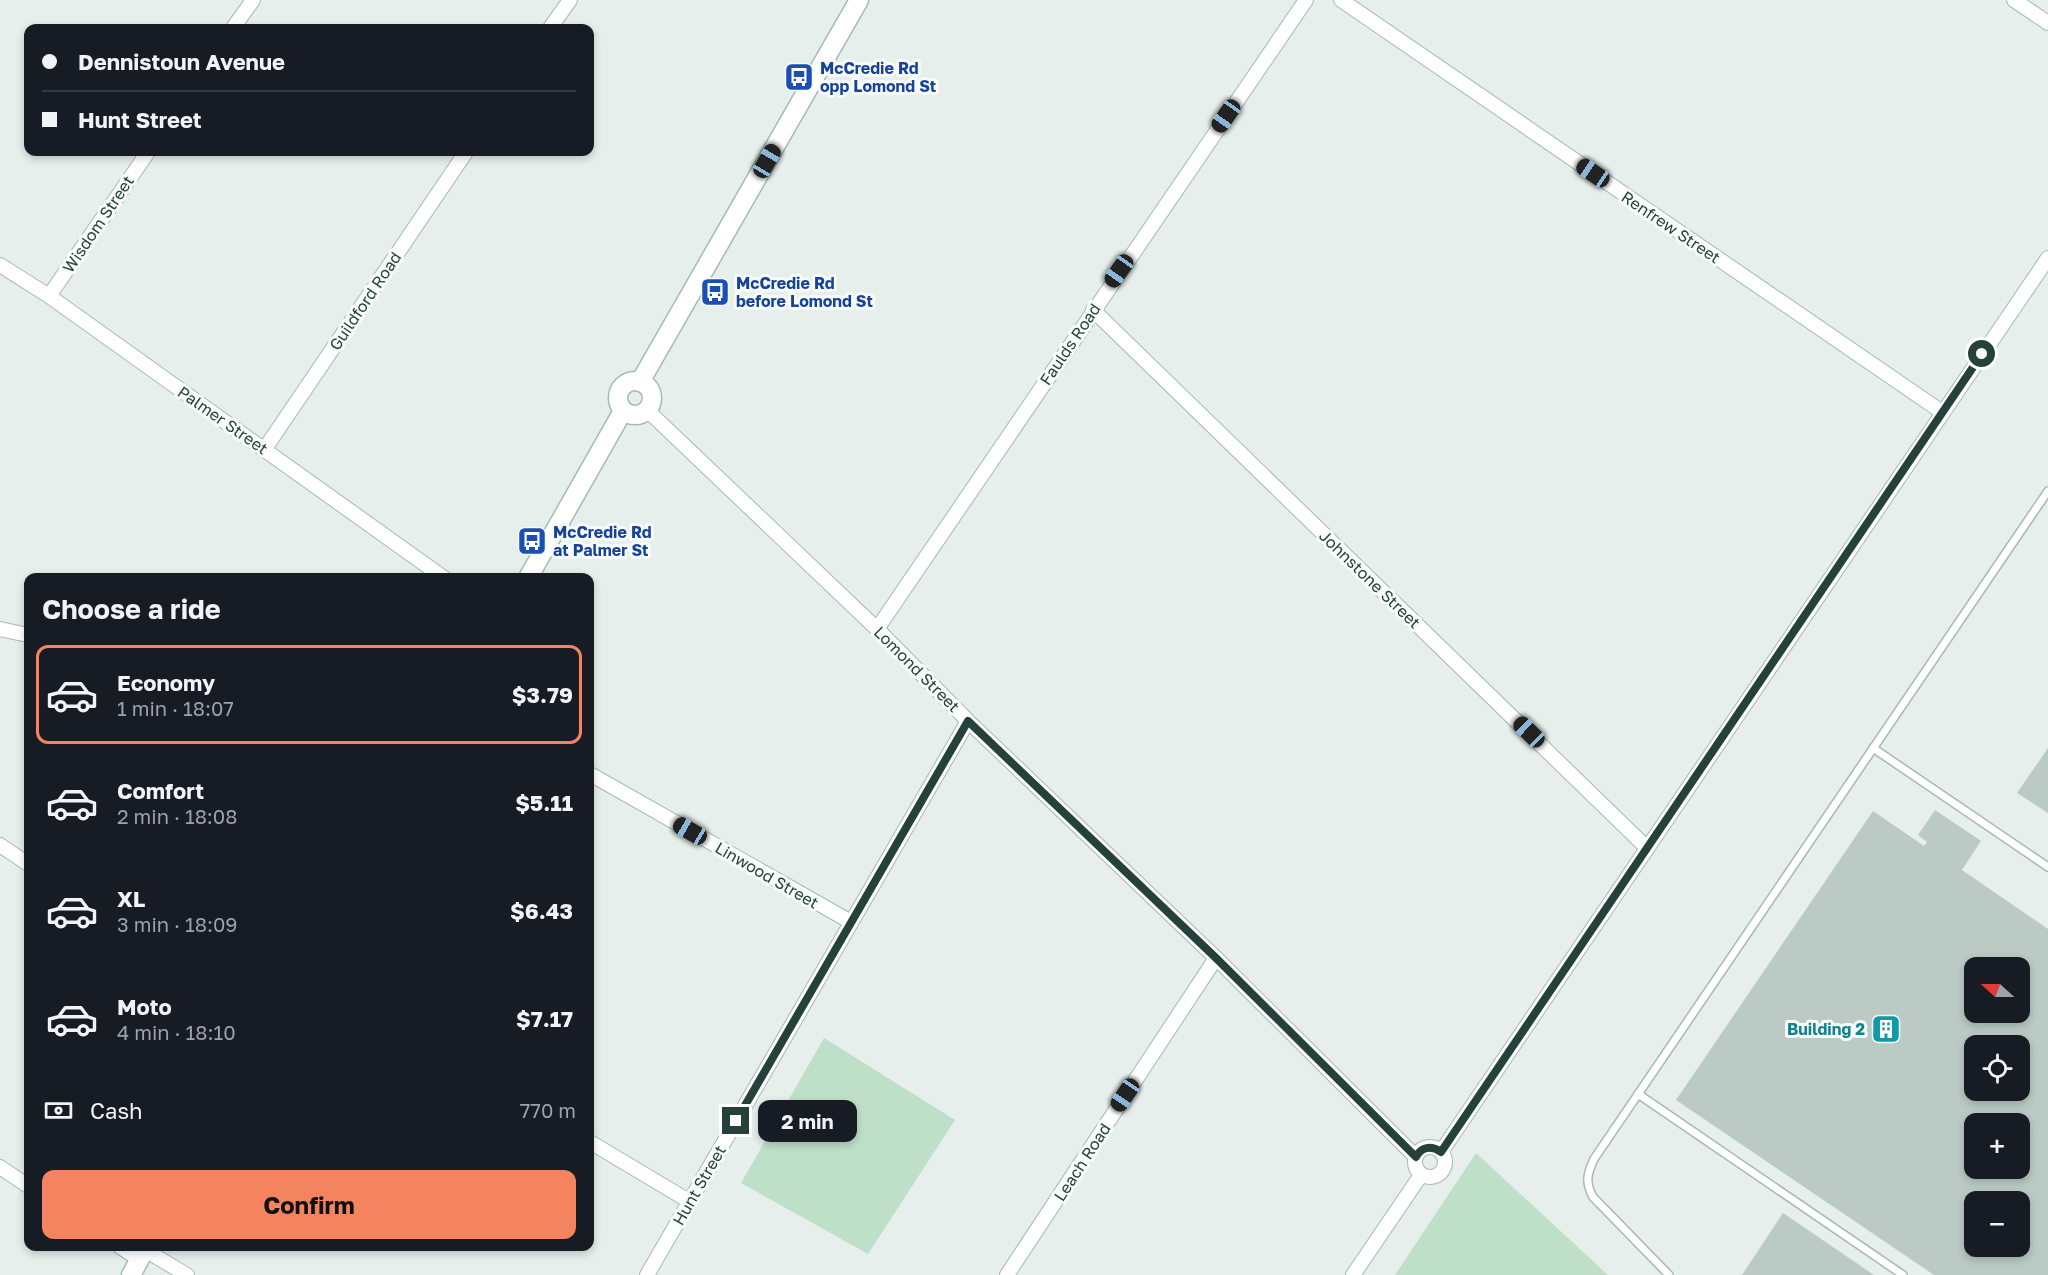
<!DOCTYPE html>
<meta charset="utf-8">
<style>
:root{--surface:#171b24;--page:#20242c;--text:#f1f3f6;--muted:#9ea1a6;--line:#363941;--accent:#f4845f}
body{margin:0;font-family:"Golos Text",sans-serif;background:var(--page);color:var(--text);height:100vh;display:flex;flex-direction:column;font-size:22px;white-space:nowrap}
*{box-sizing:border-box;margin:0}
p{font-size:20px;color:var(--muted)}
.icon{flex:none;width:33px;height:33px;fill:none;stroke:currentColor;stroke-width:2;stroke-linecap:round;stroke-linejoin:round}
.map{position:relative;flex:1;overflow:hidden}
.side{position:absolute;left:24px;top:573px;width:570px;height:678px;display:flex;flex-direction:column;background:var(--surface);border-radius:12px;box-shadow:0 3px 9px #0003}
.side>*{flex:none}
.guide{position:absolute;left:24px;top:24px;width:570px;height:132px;border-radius:12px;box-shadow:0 3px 9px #0003;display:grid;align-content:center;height:132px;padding:0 18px;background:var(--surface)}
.needle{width:39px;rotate:291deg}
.tools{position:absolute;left:1964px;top:957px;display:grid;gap:12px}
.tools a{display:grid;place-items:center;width:66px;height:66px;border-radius:12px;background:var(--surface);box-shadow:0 3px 9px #0003;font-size:30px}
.end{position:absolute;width:27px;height:27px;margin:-14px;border:8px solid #24423a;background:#fff;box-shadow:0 0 0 3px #fff}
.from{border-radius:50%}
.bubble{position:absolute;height:42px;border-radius:12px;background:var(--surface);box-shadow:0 3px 9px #0003;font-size:20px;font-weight:700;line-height:42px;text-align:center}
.car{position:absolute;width:18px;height:36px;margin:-18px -9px;border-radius:8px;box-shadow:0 0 4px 2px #0007;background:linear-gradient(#222 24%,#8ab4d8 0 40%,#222 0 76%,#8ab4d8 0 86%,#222 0)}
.guide b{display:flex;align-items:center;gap:21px;height:57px;font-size:22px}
.guide b+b{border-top:2px solid var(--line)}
.guide i{width:15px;height:15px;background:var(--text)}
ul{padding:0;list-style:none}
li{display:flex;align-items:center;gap:18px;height:99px;margin:0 12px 9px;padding:0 6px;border:3px solid transparent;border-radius:12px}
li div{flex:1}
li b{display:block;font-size:22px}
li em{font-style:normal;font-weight:700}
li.current{border-color:var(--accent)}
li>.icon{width:54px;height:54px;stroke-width:1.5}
h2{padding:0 18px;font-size:27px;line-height:72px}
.pay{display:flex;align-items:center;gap:15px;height:66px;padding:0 18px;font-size:22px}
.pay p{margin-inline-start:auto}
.button{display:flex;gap:12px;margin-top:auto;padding:12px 18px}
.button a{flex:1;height:69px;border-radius:12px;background:var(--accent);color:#111;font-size:24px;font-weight:700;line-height:69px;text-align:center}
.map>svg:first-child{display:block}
</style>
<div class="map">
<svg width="2048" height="1275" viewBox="0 0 2048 1275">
<rect width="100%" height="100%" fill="#e6efeb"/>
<g fill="#bfe0c8">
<path d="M824,1038l131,82 -87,134 -127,-71z"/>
<path d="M1476,1153l132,122h-213z"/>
</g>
<g fill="#bbcac4" fill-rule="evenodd">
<path d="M2048,748v65l-31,-20z"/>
<path d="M1935,810l46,31 -19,29 86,59v346h-114l-258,-175 197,-289 51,35 3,-4 -9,-7zM1974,968h45v44h-45zM1974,1046h45v44h-45zM1974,1124h45v44h-45zM1974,1202h45v44h-45z"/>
<path d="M1783,1213l91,62h-132z"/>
</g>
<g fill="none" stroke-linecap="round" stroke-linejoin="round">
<g stroke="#a8b8b2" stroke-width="10">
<g id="service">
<path d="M1873,748l175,119"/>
<path d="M1638,1094l265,181"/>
<path d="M1669,1275l-76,-78c-8,-15 -6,-23 1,-38l454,-668"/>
</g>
</g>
<g stroke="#a8b8b2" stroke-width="16">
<g id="minor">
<path d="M1341,0l601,412"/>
<path d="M2014,0l34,23"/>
<path d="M233,28l20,-28"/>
<path d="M550,28l20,-28"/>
<path d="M0,265l49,31 395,282"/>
<path d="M49,296l99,-144"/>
<path d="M1093,310l554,538"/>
<path d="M647,410l230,219 91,92 248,237 200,199"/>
<path d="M264,450l202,-298"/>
<path d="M0,629l28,6"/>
<path d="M877,629l429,-629"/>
<path d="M590,774l261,148"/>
<path d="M0,845l28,19"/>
<path d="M590,1142l99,59"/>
<circle cx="1430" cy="1162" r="15"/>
<path d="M1441,1152l607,-894"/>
<path d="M0,1167l28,19"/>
<path d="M119,1246l21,14"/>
<path d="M145,1250l42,25"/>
<path d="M647,1275l321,-554"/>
<path d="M1007,1275l209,-317"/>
<path d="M1353,1275l68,-100"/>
</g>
</g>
<g stroke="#a4bbb3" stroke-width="21">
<g id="secondary">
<circle cx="635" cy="398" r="17"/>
<path d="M640,382l219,-382"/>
<path d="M528,578l95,-167"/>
<path d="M131,1275l16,-29"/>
</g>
</g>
<use href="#service" stroke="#fff" stroke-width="7"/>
<use href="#minor" stroke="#fff" stroke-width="14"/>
<use href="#secondary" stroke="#fff" stroke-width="18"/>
</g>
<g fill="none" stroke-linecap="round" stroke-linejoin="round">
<path stroke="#24423a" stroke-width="8" d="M736,1121l232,-400 248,237 200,199c5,-10 15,-12 25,-5l541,-798"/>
</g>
<defs>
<g id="bus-square" transform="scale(1.5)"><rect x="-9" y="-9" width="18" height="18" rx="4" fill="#1a4fb4" stroke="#f7fbf9"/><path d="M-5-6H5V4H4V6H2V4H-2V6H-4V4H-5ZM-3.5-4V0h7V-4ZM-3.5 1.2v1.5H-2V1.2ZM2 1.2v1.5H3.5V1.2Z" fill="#fff"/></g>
<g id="building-square" transform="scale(1.5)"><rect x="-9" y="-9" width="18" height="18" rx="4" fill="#0f9aa8" stroke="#f7fbf9"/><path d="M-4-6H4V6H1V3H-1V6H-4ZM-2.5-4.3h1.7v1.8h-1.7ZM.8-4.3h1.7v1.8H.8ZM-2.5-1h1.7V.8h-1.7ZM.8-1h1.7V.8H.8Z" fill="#fff"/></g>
</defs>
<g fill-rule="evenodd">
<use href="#bus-square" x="799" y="77"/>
<use href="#bus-square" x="715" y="292"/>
<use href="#bus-square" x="532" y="541"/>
<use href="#building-square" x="1886" y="1029"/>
</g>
<g text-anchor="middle" stroke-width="6" stroke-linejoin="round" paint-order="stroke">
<g font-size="16" font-weight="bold" fill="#164399" stroke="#f7fbf9" text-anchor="start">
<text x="820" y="74">McCredie Rd<tspan x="820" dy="18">opp Lomond St</tspan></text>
<text x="736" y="289">McCredie Rd<tspan x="736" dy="18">before Lomond St</tspan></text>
<text x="553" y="538">McCredie Rd<tspan x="553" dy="18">at Palmer St</tspan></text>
</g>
<g font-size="16" fill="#24423a" stroke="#f7fbf9">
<text transform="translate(98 224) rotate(-56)" y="6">Wisdom Street</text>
<text transform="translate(1671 227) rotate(34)" y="6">Renfrew Street</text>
<text transform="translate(365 301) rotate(-56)" y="6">Guildford Road</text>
<text transform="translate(1070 344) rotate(-56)" y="6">Faulds Road</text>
<text transform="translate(223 420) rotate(35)" y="6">Palmer Street</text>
<text transform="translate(1370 579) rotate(44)" y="6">Johnstone Street</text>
<text transform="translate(917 669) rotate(45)" y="6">Lomond Street</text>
<text transform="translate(767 875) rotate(30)" y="6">Linwood Street</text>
<text transform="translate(1082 1162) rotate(-57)" y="6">Leach Road</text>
<text transform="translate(699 1185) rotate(-60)" y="6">Hunt Street</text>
</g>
<g font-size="16" font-weight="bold" fill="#0d838f" stroke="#f7fbf9" text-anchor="end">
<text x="1865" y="1035">Building 2</text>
</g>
</g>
</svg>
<div class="tools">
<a><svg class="needle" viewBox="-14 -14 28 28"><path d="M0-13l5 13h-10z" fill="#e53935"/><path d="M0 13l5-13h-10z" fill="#9ea1a6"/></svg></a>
<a><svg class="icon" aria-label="locate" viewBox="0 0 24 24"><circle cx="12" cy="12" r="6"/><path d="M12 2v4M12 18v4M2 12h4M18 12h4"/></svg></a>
<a>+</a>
<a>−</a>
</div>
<i class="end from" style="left:1982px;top:354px"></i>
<i class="end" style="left:736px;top:1121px"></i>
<div class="bubble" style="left:758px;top:1100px;width:99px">2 min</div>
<i class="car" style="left:1226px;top:116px;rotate:215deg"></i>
<i class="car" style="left:767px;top:161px;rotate:30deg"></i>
<i class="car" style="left:1593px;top:173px;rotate:304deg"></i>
<i class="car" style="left:1119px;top:271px;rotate:215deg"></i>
<i class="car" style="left:1529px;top:732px;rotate:314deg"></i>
<i class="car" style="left:690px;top:831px;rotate:300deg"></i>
<i class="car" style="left:1125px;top:1095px;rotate:214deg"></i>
<div class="guide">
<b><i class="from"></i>Dennistoun Avenue</b>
<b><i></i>Hunt Street</b>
</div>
<section class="side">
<h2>Choose a ride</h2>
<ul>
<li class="current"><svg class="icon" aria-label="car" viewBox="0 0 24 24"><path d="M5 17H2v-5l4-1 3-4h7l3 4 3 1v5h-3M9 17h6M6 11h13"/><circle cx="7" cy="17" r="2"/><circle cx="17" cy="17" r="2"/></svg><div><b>Economy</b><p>1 min · 18:07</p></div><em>$3.79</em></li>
<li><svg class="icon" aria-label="car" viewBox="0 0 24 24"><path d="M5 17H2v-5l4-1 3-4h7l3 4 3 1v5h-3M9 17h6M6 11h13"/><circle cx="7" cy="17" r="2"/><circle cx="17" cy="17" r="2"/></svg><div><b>Comfort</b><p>2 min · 18:08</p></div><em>$5.11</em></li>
<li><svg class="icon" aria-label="car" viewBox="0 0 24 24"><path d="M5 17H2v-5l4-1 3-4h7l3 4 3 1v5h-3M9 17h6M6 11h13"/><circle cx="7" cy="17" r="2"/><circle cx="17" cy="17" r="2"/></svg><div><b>XL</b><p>3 min · 18:09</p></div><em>$6.43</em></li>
<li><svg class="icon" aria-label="car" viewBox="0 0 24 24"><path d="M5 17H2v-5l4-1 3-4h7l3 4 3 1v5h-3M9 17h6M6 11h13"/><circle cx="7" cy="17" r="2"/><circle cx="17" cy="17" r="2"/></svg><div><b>Moto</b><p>4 min · 18:10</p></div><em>$7.17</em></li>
</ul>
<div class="pay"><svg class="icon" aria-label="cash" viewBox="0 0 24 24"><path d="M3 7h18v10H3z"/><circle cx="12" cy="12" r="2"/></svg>Cash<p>770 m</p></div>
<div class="button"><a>Confirm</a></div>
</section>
</div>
